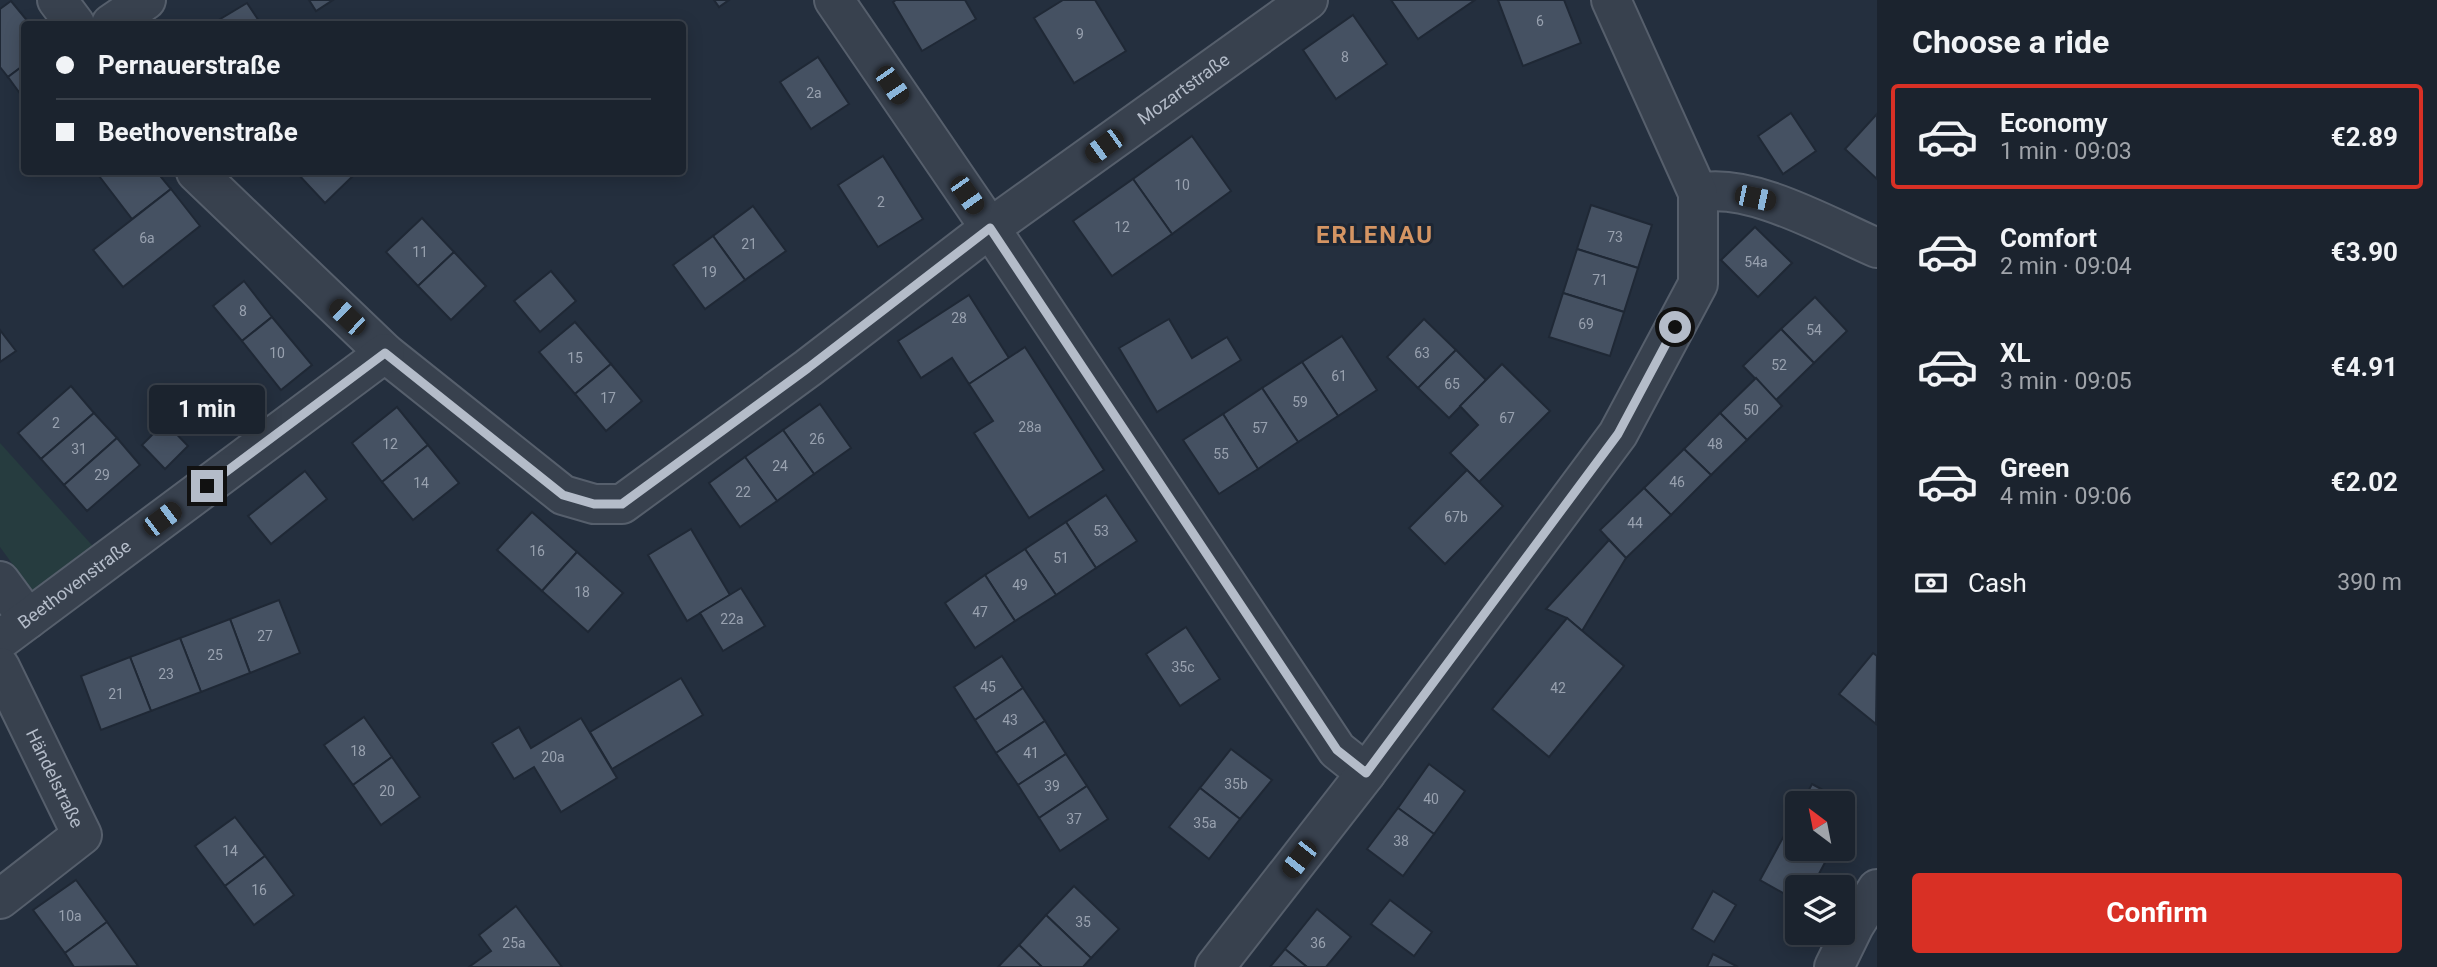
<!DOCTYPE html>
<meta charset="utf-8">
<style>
:root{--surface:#1b232e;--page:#282f3a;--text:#f1f3f6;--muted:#a0a4aa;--line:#39404a;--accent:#d93025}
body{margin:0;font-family:Roboto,sans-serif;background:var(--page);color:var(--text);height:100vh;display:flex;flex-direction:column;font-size:26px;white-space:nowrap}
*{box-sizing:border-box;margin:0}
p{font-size:23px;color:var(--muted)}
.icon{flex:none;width:38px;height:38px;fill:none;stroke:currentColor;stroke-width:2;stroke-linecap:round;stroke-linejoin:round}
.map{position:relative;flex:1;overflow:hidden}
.side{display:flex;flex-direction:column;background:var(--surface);width:560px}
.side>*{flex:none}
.guide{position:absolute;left:21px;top:21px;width:665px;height:154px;border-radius:7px;box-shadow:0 4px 18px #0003,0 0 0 2px var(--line);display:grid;align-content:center;height:154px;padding:0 35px;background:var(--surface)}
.needle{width:46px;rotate:328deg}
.tools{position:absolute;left:1785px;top:791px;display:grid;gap:14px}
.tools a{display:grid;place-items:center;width:70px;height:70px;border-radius:7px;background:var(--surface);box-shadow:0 4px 18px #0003,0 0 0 2px var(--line);font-size:35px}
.end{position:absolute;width:32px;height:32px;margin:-16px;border:9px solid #b4bcc9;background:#111;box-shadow:0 0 0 4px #111}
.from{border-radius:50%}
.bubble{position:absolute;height:49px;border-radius:7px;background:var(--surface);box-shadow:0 4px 18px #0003,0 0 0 2px var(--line);font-size:23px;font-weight:700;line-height:49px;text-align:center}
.car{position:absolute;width:21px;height:42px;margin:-21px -10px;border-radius:9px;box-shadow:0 0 5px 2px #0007;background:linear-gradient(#222 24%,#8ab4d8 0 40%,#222 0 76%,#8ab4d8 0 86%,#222 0)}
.guide b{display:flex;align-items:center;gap:24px;height:66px;font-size:26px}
.guide b+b{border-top:2px solid var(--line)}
.guide i{width:18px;height:18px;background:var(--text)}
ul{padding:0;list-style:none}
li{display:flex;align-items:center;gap:21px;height:105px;margin:0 14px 10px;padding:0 21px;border:4px solid transparent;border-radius:7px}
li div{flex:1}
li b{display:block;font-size:26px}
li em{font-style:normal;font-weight:700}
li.active{border-color:var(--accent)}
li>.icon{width:63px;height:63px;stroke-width:1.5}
h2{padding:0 35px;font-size:32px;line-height:84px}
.pay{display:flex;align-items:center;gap:18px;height:77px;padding:0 35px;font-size:26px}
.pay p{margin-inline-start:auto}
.primary-button{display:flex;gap:14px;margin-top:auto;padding:14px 35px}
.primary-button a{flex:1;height:80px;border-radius:7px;background:var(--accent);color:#fff;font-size:28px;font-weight:700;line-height:80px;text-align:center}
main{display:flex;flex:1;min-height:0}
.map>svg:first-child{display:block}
</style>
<main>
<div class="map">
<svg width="1877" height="967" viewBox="0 0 1877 967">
<rect width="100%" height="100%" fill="#242f3e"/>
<path fill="#263c3f" d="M0,443l99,110 -67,38 -32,-44z"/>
<g fill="#455162" stroke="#1f2835" stroke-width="2">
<path d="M309,0h24l-17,11z"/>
<path d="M714,0h15l-10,7z"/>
<path d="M896,0h69l11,19 -54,32 -29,-49z"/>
<path d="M1063,0h32l31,51 -52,32 -40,-65z"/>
<path d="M1391,0h84l-57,39z"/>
<path d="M1498,0h66l17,43 -58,23z"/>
<path d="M11,1l19,23h-6v41l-16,12 -8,-10v-58z"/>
<path d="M247,3l14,21h-49z"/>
<path d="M1353,15l34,49 -51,35 -33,-49z"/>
<path d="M818,57l31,47 -38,25 -31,-47z"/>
<path d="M24,65v34l-16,-22z"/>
<path d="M1791,113l25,38 -33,23 -25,-38z"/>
<path d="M1877,114v65l-32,-30z"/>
<path d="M1192,136l39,55 -59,43 -39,-55z"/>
<path d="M883,156l40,63 -45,28 -40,-62z"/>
<path d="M96,172h61l14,17 -39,30z"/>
<path d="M296,172h61l-32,31z"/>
<path d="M1133,179l39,55 -60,42 -39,-55z"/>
<path d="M171,189l29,37 -77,61 -30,-37z"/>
<path d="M1591,205l61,20 -14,43 -61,-19z"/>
<path d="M753,206l33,45 -41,29 -32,-44z"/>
<path d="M422,218l32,34 -36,34 -32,-34z"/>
<path d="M1755,227l37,36 -34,34 -37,-37z"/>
<path d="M713,236l32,44 -40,29 -32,-44z"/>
<path d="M1577,249l61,19 -14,44 -61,-19z"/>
<path d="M454,252l32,34 -35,34 -33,-34z"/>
<path d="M551,271l25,30 -36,31 -26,-31z"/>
<path d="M244,281l28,36 -30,24 -29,-35z"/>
<path d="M1563,293l61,19 -14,44 -61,-19z"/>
<path d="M969,295l40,63 -40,26 -17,-26 -31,20 -23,-37z"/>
<path d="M1815,297l32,34 -33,32 -33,-34z"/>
<path d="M272,317l40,48 -31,25 -39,-49z"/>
<path d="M1169,319l23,39 35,-21 14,23 -84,52 -38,-64z"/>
<path d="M1424,319l32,31 -38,38 -31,-31z"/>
<path d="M575,322l36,42 -36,30 -36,-42z"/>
<path d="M1781,329l33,34 -38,37 -33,-34z"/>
<path d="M0,330l16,21 -16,11z"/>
<path d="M1342,336l35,54 -39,26 -36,-54z"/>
<path d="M1025,347l79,123 -75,48 -55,-85 19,-12 -24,-37z"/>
<path d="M1456,350l30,30 -37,38 -31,-30z"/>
<path d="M1302,362l36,54 -40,26 -36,-54z"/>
<path d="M611,364l31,37 -36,30 -31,-37z"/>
<path d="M1502,364l48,47 -71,71 -29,-29 28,-28 -18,-19z"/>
<path d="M1756,378l26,28 -35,34 -27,-27z"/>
<path d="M71,386l23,27 -53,46 -23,-26z"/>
<path d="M1262,388l36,54 -40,27 -35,-55z"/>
<path d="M820,404l31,44 -37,26 -31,-44z"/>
<path d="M397,407l31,38 -46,37 -30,-39z"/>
<path d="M94,413l23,25 -53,47 -23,-26z"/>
<path d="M1720,413l27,27 -36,35 -27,-26z"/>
<path d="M1223,414l35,55 -39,25 -36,-54z"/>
<path d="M165,422l23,24 -23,23 -23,-24z"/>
<path d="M783,430l31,44 -37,27 -32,-44z"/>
<path d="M117,438l23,27 -53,46 -23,-26z"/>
<path d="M428,445l31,38 -46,37 -31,-38z"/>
<path d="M1684,449l27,26 -40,40 -27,-27z"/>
<path d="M745,457l32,44 -37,26 -31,-44z"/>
<path d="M1467,470l36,36 -58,58 -36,-36z"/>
<path d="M305,471l22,28 -56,45 -23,-28z"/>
<path d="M1644,488l27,27 -45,43 -26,-28z"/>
<path d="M1106,495l31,46 -41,27 -30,-46z"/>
<path d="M532,512l45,40 -35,39 -45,-41z"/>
<path d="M1066,522l30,46 -40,27 -31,-46z"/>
<path d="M691,529l39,66 -43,26 -39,-66z"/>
<path d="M1609,540l17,18 -44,73 -15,-13 -21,-9z"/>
<path d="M1025,549l31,46 -41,26 -30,-46z"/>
<path d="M577,552l46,41 -35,39 -46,-41z"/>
<path d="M985,575l30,46 -40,27 -30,-45z"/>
<path d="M741,588l24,38 -42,25 -23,-38z"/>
<path d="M279,600l21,53 -50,20 -20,-54z"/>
<path d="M1567,618l57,48 -75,91 -57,-48z"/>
<path d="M230,619l20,54 -49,19 -21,-54z"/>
<path d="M1186,627l34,52 -40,27 -34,-52z"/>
<path d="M180,638l21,54 -50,19 -21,-54z"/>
<path d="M1873,653l4,3 -1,68 -37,-30z"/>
<path d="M1002,656l21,32 -48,32 -21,-33z"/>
<path d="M130,657l21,54 -50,19 -20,-54z"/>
<path d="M681,678l22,37 -91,54 -22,-37z"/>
<path d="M1023,688l22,33 -49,32 -21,-33z"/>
<path d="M364,717l28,40 -39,28 -29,-40z"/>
<path d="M581,718l36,60 -56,34 -27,-45 -20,12 -22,-36 27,-16 12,21z"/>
<path d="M1045,721l21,33 -48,31 -22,-32z"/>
<path d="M1231,749l41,31 -32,39 -40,-31z"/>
<path d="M1066,754l21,32 -48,32 -21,-33z"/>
<path d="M392,757l28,40 -39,28 -28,-40z"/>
<path d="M1429,764l36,27 -31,43 -36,-26z"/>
<path d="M1812,784l44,24 -13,23v-28h-41z"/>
<path d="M1087,786l21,33 -48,32 -21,-33z"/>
<path d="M1200,788l40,31 -31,40 -40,-32z"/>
<path d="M1398,808l36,26 -31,42 -36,-27z"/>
<path d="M1797,812v26l-11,-6z"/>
<path d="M235,817l30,39 -40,30 -30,-40z"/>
<path d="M1786,832l11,6v11h20l12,6 -17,32h-15v14l-37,-21z"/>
<path d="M1817,849h16l-4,6z"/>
<path d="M265,856l29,39 -40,30 -29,-39z"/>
<path d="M76,880l31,42 -42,31 -32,-43z"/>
<path d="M1074,886l45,43 -28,29 -45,-43z"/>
<path d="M1713,891l23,14 -22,37 -22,-13z"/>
<path d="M1390,900l42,32 -18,24 -43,-32z"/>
<path d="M516,906l46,61h-93l22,-16 -12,-16z"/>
<path d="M1317,909l34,28 -25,30h-19l-22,-18z"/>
<path d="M1046,915l45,43 -8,9h-41l-23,-22z"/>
<path d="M107,922l31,44 -64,1 -9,-14z"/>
<path d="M1019,945l23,22h-44z"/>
<path d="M1285,949l22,18h-37z"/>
<path d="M1713,954l25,13h-31z"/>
</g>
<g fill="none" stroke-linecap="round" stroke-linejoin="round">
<g stroke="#565f6c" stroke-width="42">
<g id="minor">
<path d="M57,0l18,24"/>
<path d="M834,0l156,228 347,522 29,23"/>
<path d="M111,24l35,-24"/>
<path id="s1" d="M196,172l189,181 178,142 31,9h28l186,-136 182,-140 318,-228"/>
<path d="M1698,193c53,-11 130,34 179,55"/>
<path d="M0,581l28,38"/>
<path id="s2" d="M0,640l385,-287"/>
<path id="s3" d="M0,667l82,168 -82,64"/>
<path d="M1215,967l151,-194 252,-339 80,-150v-91l-87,-193"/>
<path d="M1834,967l20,-41 23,-37"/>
</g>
</g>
<use href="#minor" stroke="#38414e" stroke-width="38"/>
</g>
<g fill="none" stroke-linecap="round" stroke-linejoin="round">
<path stroke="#b4bcc9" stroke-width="9" d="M207,486l178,-133 178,142 31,9h28l186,-136 182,-140 347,522 29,23 252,-339 57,-107"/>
</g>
<g text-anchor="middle" stroke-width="6" stroke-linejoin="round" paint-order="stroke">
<g font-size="14" fill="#98a1af">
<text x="1540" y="26">6</text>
<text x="1080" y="39">9</text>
<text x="1345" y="62">8</text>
<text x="814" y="98">2a</text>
<text x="1182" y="190">10</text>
<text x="881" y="207">2</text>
<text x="1122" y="232">12</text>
<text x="1615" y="242">73</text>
<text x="147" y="243">6a</text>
<text x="749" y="249">21</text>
<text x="420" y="257">11</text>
<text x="1756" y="267">54a</text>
<text x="709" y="277">19</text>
<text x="1600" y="285">71</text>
<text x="243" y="316">8</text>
<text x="959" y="323">28</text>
<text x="1586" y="329">69</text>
<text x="1814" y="335">54</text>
<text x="277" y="358">10</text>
<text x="1422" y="358">63</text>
<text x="575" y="363">15</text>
<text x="1779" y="370">52</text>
<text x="1339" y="381">61</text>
<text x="1452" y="389">65</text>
<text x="608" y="403">17</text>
<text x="1300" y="407">59</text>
<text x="1751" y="415">50</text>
<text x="1507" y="423">67</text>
<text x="56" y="428">2</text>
<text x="1030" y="432">28a</text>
<text x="1260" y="433">57</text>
<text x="817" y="444">26</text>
<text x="390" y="449">12</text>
<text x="1715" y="449">48</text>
<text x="79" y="454">31</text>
<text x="1221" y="459">55</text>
<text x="780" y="471">24</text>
<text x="102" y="480">29</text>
<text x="1677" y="487">46</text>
<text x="421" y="488">14</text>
<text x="743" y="497">22</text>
<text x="1456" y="522">67b</text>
<text x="1635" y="528">44</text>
<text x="1101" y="536">53</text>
<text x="537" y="556">16</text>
<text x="1061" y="563">51</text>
<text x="1020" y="590">49</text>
<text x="582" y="597">18</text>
<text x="980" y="617">47</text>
<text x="732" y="624">22a</text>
<text x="265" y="641">27</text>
<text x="215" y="660">25</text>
<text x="1183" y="672">35c</text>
<text x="166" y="679">23</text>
<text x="988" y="692">45</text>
<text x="1558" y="693">42</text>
<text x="116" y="699">21</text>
<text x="1010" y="725">43</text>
<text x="358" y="756">18</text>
<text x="1031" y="758">41</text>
<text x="553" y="762">20a</text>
<text x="1236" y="789">35b</text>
<text x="1052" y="791">39</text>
<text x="387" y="796">20</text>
<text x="1431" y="804">40</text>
<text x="1074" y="824">37</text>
<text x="1205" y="828">35a</text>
<text x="1401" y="846">38</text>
<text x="230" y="856">14</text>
<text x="259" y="895">16</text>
<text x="70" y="921">10a</text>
<text x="1083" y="927">35</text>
<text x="514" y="948">25a</text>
<text x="1318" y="948">36</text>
</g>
<g font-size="18" fill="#b4bcc9" stroke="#1d2633">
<text dy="6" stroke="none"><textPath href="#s1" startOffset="1248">Mozartstraße</textPath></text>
<text dy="6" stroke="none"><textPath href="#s2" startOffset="93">Beethovenstraße</textPath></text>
<text dy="6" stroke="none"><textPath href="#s3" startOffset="124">Händelstraße</textPath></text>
</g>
<g font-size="24" font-weight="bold" letter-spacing="2" fill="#d59563" stroke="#1d2633">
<text x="1375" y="243">ERLENAU</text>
</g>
</g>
</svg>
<div class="tools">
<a><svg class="needle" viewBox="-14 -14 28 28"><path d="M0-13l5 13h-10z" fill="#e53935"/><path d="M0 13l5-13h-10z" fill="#a0a4aa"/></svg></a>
<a><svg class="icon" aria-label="layers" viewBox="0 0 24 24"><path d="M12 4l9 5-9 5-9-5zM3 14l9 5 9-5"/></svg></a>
</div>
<i class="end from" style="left:1675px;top:327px"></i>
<i class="end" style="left:207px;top:486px"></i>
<div class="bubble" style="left:149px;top:385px;width:116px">1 min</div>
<i class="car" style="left:892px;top:85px;rotate:146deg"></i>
<i class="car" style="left:1104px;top:146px;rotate:234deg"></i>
<i class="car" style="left:967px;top:195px;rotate:145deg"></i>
<i class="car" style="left:1755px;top:198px;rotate:102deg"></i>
<i class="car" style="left:347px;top:317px;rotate:314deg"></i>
<i class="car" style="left:162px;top:519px;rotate:53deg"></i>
<i class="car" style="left:1299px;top:859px;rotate:218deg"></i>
<div class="guide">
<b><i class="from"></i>Pernauerstraße</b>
<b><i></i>Beethovenstraße</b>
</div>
</div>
<section class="side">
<h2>Choose a ride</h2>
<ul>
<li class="active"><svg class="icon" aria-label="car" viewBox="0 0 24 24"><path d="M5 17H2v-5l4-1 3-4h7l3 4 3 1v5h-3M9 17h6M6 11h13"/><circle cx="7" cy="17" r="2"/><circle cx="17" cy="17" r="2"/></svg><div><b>Economy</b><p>1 min · 09:03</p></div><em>€2.89</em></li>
<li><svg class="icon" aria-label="car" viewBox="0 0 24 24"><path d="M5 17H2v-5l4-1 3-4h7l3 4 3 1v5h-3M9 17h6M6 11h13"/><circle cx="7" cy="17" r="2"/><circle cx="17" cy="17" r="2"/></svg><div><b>Comfort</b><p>2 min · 09:04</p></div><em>€3.90</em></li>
<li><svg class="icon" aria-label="car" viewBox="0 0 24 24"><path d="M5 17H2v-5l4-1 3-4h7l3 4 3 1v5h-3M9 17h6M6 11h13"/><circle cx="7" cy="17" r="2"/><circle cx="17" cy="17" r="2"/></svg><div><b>XL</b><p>3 min · 09:05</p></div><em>€4.91</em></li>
<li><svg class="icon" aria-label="car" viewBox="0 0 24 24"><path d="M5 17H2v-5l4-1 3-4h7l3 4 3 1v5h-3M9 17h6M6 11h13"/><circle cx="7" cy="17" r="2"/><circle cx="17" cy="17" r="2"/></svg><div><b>Green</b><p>4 min · 09:06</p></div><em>€2.02</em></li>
</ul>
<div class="pay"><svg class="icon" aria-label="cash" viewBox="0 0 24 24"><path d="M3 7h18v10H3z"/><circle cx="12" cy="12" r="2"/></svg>Cash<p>390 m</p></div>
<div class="primary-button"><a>Confirm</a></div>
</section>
</main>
